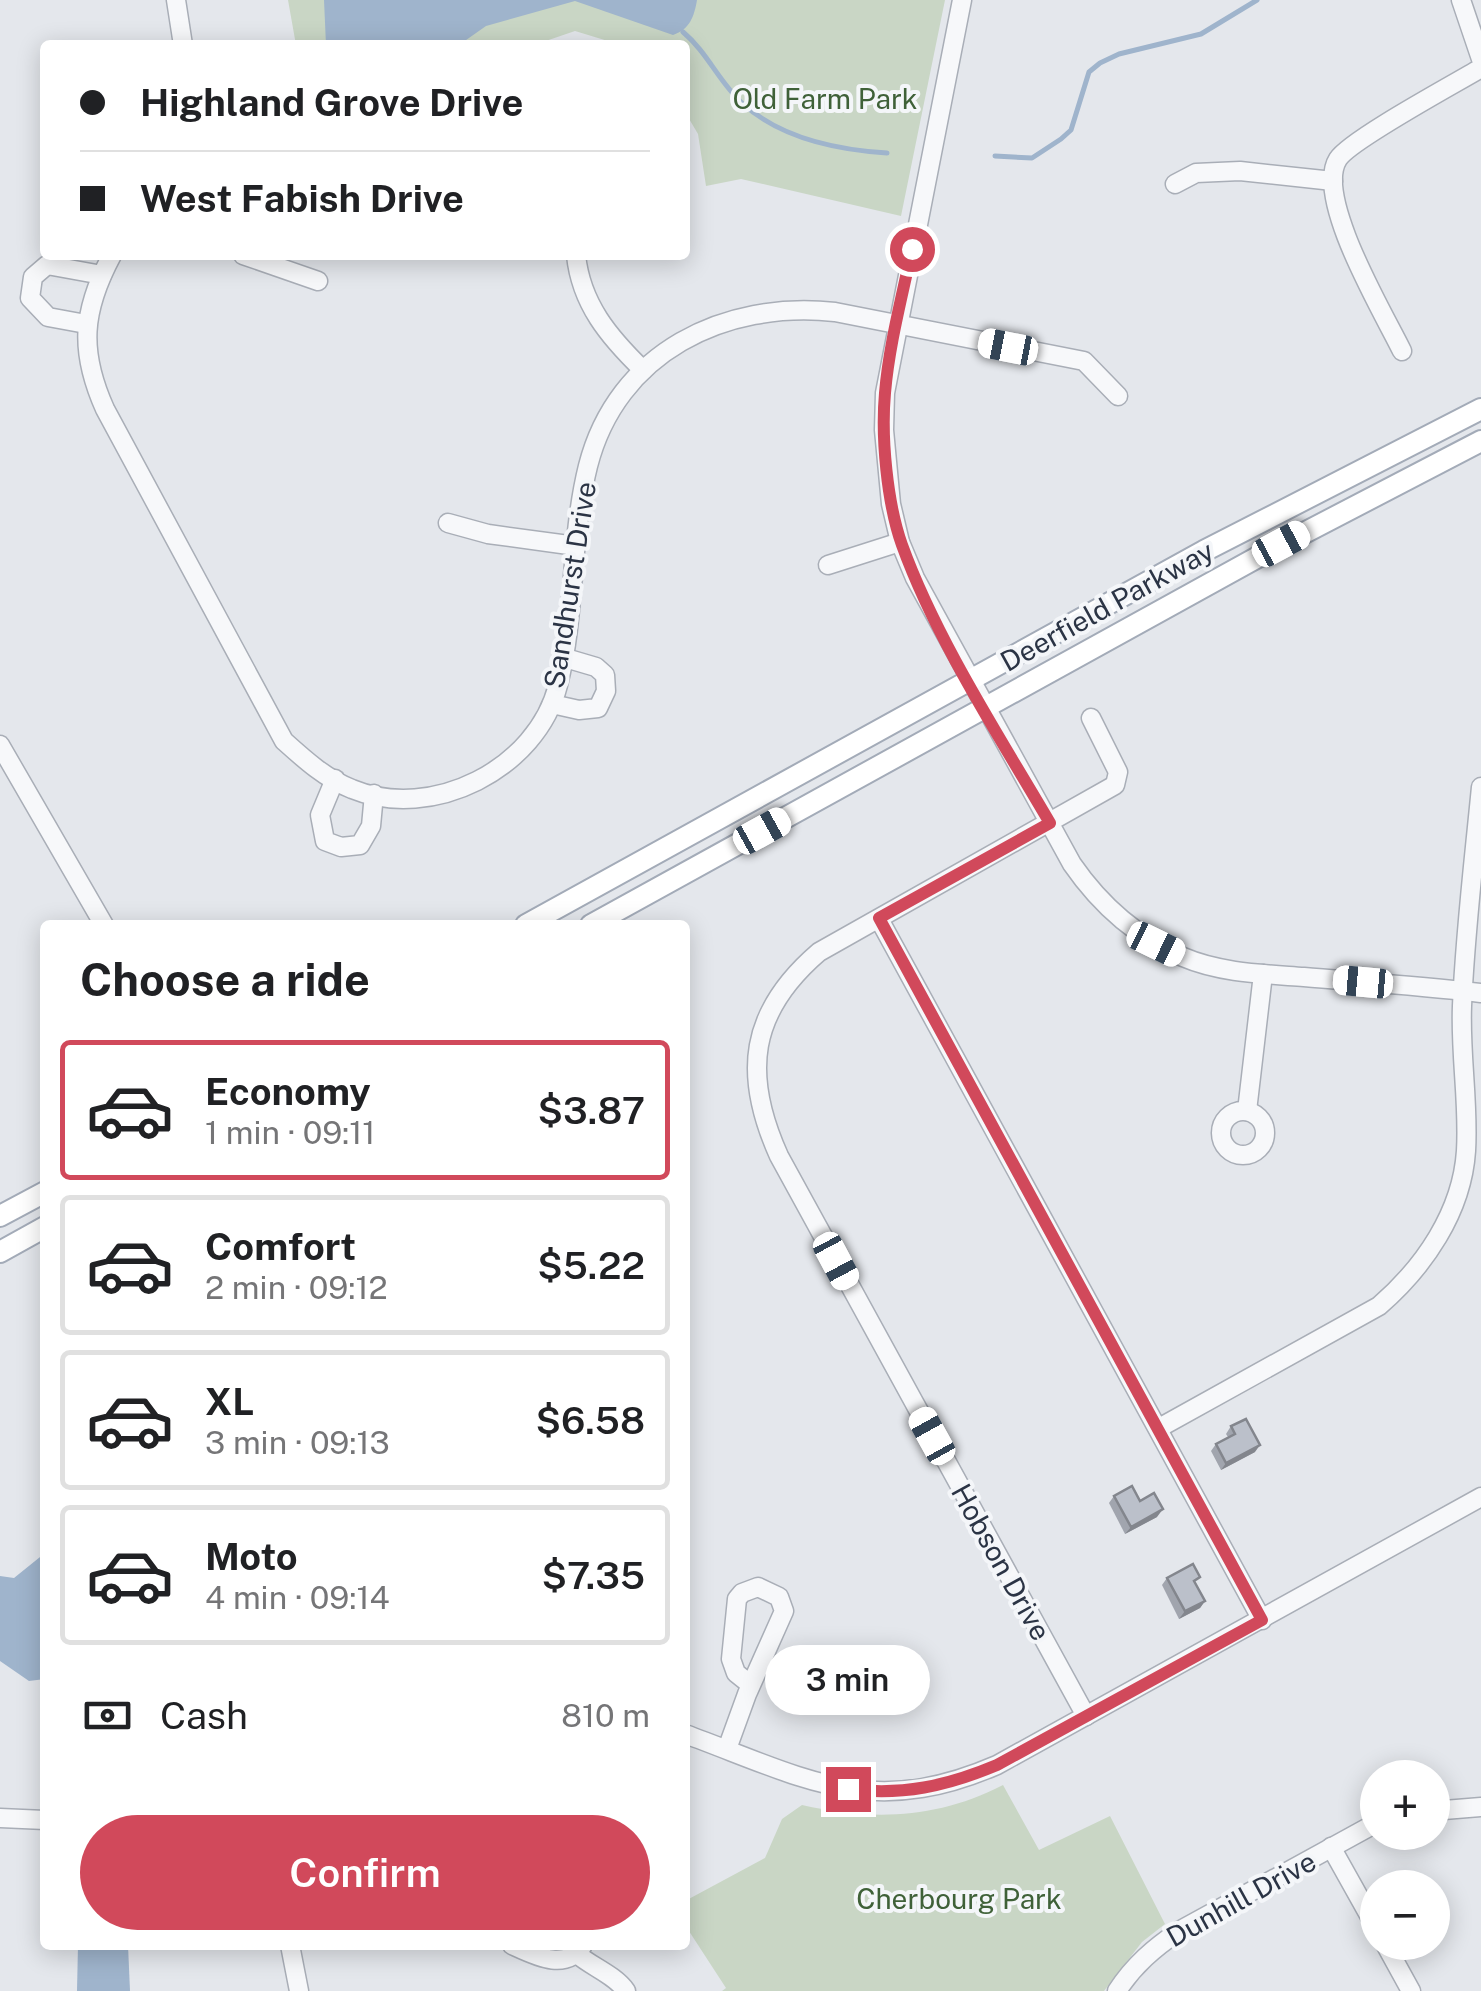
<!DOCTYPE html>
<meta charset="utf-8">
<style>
:root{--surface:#fff;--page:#f6f6f6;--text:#202124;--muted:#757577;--line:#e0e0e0;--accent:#d1495b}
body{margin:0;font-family:"Public Sans",sans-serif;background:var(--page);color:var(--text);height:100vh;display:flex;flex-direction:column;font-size:38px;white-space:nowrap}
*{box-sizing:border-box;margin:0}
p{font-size:32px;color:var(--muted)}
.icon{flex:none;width:55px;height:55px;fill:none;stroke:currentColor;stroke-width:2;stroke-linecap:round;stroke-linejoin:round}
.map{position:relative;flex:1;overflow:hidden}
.details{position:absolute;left:40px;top:920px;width:650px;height:1030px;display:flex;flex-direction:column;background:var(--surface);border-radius:10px;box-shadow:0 5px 25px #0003}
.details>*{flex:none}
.hud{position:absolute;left:40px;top:40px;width:650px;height:220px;border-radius:10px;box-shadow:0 5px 25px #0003;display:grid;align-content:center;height:220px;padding:0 40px;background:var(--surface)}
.fabs{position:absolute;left:1360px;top:1760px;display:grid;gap:20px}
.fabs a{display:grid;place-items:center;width:90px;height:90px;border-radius:50%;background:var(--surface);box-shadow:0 5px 25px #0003;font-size:50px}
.end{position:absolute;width:45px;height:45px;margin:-22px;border:12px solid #d1495b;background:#fff;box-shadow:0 0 0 5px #fff}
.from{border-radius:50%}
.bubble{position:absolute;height:70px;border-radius:35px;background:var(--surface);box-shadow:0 5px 25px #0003;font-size:32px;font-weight:600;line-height:70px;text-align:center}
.car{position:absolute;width:30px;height:60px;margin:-30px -15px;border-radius:12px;box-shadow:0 0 8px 2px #0007;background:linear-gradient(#fff 24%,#345 0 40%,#fff 0 76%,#345 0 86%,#fff 0)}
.hud b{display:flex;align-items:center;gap:35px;height:95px;font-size:38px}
.hud b+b{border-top:2px solid var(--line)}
.hud i{width:25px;height:25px;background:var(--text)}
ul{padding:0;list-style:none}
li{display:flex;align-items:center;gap:30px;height:140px;margin:0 20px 15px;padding:0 20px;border:5px solid var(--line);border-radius:10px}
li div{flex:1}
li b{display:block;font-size:38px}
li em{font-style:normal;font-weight:600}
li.current{border-color:var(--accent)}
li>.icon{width:90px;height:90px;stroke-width:1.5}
h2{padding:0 40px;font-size:45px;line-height:120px}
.pay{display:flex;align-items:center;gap:25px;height:110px;padding:0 40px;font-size:38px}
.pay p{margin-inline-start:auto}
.cta{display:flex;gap:20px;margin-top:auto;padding:20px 40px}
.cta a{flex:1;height:115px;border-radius:60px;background:var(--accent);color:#fff;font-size:40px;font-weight:600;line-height:115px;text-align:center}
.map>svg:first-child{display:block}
</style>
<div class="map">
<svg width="1481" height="1991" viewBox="0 0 1481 1991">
<rect width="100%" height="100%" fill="#e4e7ec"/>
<g fill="#c9d6c5">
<path d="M288,0h657l-44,216 -160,-37 -35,7 -8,-52 -13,-22v-67h-64l-46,-14 -41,14h-238z"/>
<path d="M1003,1785l36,65 71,-34 55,108 -23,18 -38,49h-382l4,-3 -41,-63v-24l80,-43 17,-39 20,-14c70,16 135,14 201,-20z"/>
</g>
<g fill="#9fb4cc">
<path d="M324,0h373c-3,17 -7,29 -24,35l-98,-34 -89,25 -27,19h-133z"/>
<path d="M45,1553v126l-16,2 -29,-20v-85l14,2z"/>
<path d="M78,1945h50l2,46h-53z"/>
</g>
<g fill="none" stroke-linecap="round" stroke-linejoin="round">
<g stroke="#9fb4cc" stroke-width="5">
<path d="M683,32c24,20 36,50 59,71 38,35 96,47 145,50"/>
<path d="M995,156l37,2 29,-19 10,-9 18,-58 11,-9 19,-9 82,-20 56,-34"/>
</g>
<g stroke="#a9aeb7" stroke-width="21">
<g id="minor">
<path d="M176,0l7,45"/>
<path d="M962,0l-77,393 -1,37 7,74 9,38 15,36 157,286c29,42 64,73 111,93 37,16 81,17 121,20 59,5 118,9 177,16"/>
<path d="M1461,0l20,59"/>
<path d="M1175,184l21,-11 44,-2 93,10"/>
<path d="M112,255c-30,56 -33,96 -7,154l179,332c20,18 42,38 68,48 80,33 185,-20 206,-104 18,-71 12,-147 30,-219 29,-114 137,-166 247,-154l249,49 34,35"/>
<path d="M243,255l75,26"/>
<path d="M576,255c5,49 33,82 67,115"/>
<path d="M86,324l-38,-7 -18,-19 3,-21 14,-12 55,10"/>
<path d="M1402,351c-19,-39 -88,-154 -64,-192 12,-19 118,-76 143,-91"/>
<path d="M448,523l40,11 88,12"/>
<path d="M828,565l72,-23"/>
<path d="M552,704l27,6 19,-2 8,-17 -1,-16 -9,-8 -34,-10"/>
<path d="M0,745l104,180"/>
<path d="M335,779l-15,36 5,26 16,6 19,-2 11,-19 3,-32"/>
<path d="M879,919l383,701"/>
<circle cx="1243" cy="1133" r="22"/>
<path d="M1247,1111l16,-137"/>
<path d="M1159,1428l220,-122c45,-39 83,-94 87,-155 3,-48 -6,-96 -4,-145 3,-73 12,-146 19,-219"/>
<path d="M1086,1716l-307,-560c-37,-82 -30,-144 40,-204l296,-167 3,-13 -27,-54"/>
<path d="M685,1734c120,44 185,86 312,31l484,-268"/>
<path d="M727,1749l20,-55 37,-83 -5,-14 -21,-10 -16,6 -5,6 -6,60 5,14 15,12"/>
<path d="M1432,1811l49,-4"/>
<path d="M0,1818l45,2"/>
<path d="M1331,1847l47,84"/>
<path d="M1384,1942l27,49"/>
<path d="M290,1945l9,46"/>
<path d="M512,1945c24,11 54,27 71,0"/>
<path d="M577,1954c15,13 38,21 49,37"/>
<path d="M1117,1991c17,-26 37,-43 62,-60l199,-109"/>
</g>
</g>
<g stroke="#a3abb8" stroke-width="24">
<g id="major">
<path d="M526,925l678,-374 277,-142"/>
<path d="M591,925l667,-368 223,-116"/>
<path d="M0,1216l45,-24"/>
<path d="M0,1252l45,-25"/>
</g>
</g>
<use href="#minor" stroke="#f7f8fa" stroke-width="18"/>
<use href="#major" stroke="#fff" stroke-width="20"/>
</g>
<g fill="#a1a5ae">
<path d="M1231,1426l24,26 -34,18 -10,-19 5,-7 12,-7 -2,-3z"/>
<path d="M1114,1496l26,5 17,16 -32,17 -16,-31z"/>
<path d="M1167,1578l29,6 9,17 -5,7 -21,11 -17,-34z"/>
</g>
<g fill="#83868d">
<path d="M1260,1445l-5,7 -34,18 5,-7z"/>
<path d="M1163,1509l-6,8 -32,17 6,-7z"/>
<path d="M1205,1601l-5,7 -21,11 6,-8z"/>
</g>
<g fill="#bbc0ca" stroke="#83868d" stroke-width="2.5">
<path d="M1246,1419l14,26 -34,18 -10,-19 19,-10 -4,-8z"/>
<path d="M1132,1486l8,15 14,-8 9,16 -32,18 -17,-31z"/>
<path d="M1193,1564l7,13 -6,4 11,20 -20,10 -18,-33z"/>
</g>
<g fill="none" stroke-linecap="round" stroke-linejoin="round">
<path stroke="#d1495b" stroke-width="12" d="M848,1789c54,7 99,-3 149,-24l265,-145 -383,-702 171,-95c-51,-87 -114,-184 -148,-278 -15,-42 -21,-108 -17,-152 4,-48 17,-96 27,-144"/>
</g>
<g text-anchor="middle" stroke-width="8" stroke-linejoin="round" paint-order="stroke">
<g font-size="28" fill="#3f6138" stroke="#f4f6f9">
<text x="825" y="109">Old Farm Park</text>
<text x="959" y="1909">Cherbourg Park</text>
</g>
<g font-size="28" fill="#2b3445" stroke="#f4f6f9">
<text transform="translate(570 585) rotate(-81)" y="10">Sandhurst Drive</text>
<text transform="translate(1107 606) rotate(-29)" y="10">Deerfield Parkway</text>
<text transform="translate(1001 1562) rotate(61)" y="10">Hobson Drive</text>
<text transform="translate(1241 1899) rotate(-29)" y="10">Dunhill Drive</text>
</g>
</g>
</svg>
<div class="fabs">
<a>+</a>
<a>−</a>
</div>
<i class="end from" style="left:912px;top:249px"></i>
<i class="end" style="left:848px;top:1789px"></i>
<div class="bubble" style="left:765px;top:1645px;width:165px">3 min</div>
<i class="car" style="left:1008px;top:347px;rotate:281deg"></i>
<i class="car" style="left:1281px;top:544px;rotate:62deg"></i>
<i class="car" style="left:762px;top:831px;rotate:61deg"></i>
<i class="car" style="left:1156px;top:944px;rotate:116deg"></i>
<i class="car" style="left:1363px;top:982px;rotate:275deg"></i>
<i class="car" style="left:836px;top:1261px;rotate:152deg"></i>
<i class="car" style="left:932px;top:1436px;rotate:331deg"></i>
<div class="hud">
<b><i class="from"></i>Highland Grove Drive</b>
<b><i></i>West Fabish Drive</b>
</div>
<section class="details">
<h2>Choose a ride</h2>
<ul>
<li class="current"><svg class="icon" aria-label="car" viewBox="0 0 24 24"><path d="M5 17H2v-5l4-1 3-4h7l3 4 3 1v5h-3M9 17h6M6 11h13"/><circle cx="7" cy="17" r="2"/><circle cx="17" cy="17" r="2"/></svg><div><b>Economy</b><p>1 min · 09:11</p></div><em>$3.87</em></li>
<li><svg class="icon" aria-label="car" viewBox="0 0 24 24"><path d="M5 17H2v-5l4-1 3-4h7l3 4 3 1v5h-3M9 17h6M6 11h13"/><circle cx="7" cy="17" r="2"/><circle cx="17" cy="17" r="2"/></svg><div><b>Comfort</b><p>2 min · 09:12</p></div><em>$5.22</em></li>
<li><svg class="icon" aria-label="car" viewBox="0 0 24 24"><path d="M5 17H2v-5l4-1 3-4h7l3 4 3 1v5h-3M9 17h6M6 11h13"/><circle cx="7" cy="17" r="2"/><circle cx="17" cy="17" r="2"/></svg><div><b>XL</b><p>3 min · 09:13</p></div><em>$6.58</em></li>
<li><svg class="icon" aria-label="car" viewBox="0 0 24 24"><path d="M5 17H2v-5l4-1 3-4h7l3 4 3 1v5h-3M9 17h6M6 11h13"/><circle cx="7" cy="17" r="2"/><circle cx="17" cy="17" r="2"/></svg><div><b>Moto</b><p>4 min · 09:14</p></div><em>$7.35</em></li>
</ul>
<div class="pay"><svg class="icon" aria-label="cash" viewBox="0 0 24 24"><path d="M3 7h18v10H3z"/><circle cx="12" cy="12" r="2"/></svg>Cash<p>810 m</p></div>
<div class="cta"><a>Confirm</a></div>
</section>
</div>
